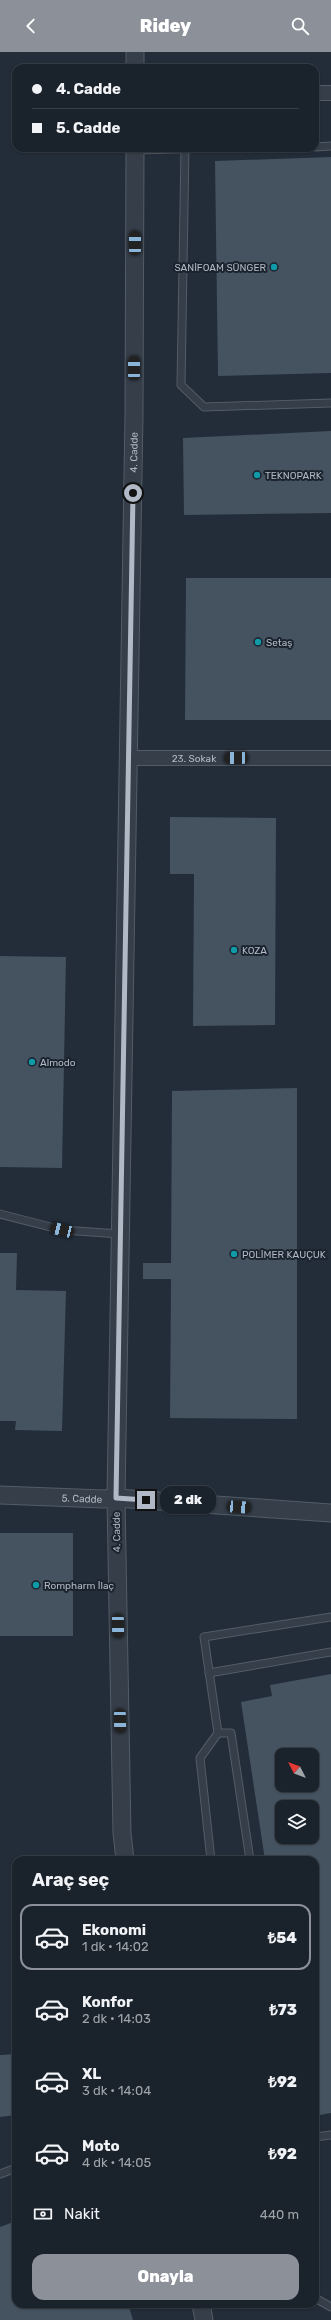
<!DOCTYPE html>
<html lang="tr">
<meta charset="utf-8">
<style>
:root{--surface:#1a222b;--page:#272f37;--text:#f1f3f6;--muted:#9fa4a9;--line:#383f47;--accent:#8c9099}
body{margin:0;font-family:Rubik,sans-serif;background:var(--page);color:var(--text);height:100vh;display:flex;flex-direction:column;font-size:15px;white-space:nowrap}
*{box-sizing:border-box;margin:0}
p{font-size:13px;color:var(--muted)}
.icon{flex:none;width:22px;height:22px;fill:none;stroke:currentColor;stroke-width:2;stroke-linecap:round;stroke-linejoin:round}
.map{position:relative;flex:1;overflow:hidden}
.drawer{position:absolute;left:12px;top:1804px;width:307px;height:452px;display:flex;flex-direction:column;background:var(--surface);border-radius:12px;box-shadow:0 1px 3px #0004,0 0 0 1px var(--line)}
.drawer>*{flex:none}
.hud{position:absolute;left:12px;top:12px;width:307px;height:88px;border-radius:12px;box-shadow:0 1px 3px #0004,0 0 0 1px var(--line);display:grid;align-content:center;height:88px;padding:0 20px;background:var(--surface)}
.needle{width:26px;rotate:312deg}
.controls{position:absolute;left:275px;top:1696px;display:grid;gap:8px}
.controls a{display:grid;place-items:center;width:44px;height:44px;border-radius:8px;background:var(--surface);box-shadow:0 1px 3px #0004,0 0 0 1px var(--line);font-size:20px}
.end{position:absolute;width:18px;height:18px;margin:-9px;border:5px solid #b0b9c5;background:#111;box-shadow:0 0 0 2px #111}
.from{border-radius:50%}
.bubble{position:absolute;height:28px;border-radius:12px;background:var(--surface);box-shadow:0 1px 3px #0004,0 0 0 1px var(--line);font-size:13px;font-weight:800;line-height:28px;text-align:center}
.car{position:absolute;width:12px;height:24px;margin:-12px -6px;border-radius:5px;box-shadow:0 0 3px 1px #0007;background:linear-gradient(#222 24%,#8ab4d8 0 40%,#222 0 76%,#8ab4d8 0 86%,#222 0)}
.hud b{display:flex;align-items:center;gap:14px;height:38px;font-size:15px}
.hud b+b{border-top:1px solid var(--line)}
.hud i{width:10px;height:10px;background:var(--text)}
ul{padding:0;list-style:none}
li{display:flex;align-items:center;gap:12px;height:66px;margin:0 8px 6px;padding:0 12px;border:2px solid transparent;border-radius:12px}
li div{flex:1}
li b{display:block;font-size:15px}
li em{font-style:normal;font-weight:800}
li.active{border-color:var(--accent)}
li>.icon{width:36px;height:36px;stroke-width:1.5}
h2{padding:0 20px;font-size:18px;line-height:48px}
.pay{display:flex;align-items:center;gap:10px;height:44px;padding:0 20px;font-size:15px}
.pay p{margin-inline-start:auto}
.cta{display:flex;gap:8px;margin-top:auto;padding:8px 20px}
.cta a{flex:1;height:46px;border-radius:12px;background:var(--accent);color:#fff;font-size:16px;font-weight:800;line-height:46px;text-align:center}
header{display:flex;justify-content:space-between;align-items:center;height:52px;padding:0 20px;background:var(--accent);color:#fff;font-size:18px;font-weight:800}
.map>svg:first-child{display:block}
</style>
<header><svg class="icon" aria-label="back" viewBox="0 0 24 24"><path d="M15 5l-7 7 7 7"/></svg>Ridey<svg class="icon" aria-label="search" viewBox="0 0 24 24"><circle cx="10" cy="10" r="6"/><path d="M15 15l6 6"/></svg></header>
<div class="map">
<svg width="331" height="2268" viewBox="0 0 331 2268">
<rect width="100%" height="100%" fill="#222d39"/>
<g fill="#455260" fill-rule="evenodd">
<path d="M331,105v216l-113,3 -3,-215z"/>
<path d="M331,379v82l-147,2 -1,-77z"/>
<path d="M186,526h145v142h-146z"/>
<path d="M170,765l106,1 -1,207 -82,1 1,-152h-24z"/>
<path d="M0,904l66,1 -4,211 -62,-1z"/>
<path d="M297,1036v331l-127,-1 1,-139h-28v-16h28l1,-172z"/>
<path d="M0,1201h17l-1,37 50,1 -4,140 -47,-1 1,-9h-16z"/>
<rect x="0" y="1481" width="73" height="103"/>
<path d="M331,1622v439l-16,3v-256h-50l-24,-158 31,-6 -2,-11zM282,1703h30v30h-30zM282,1755h30v30h-30z"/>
<path d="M16,2002v61l-16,2v-62z"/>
<path d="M16,2169v83h112l5,16h-133v-93z"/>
</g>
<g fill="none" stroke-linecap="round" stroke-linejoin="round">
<g stroke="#535c67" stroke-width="9">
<g id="service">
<path d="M315,95l16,-1"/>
<path d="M185,96l-4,237 23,22 127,-4"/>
<path d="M135,98l81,-2"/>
<path d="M0,1162l62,16 58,4"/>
<path d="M209,1621l122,-21"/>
<path d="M218,1681h13l19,127"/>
<path d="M211,1808l-11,-102 18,-25 -14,-96 127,-20"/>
<path d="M315,2085l16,-2"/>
<path d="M0,2122l16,-6"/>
<path d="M315,2246l16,9"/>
</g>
</g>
<g stroke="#535c67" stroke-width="16">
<g id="minor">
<path d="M315,41h16"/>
<path id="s1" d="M129,706h202"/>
</g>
</g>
<g stroke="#535c67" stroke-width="19">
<g id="tertiary">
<path d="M135,16v-16"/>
<path id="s2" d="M0,1443l103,4 13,-1 215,15"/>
<path id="s3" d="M125,1808l-3,-27 -6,-335 18,-1083 1,-267"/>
<path d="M201,2252l3,16"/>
</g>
</g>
<use href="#service" stroke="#353e49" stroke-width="7"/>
<use href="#minor" stroke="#353e49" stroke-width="14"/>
<use href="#tertiary" stroke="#353e49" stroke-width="17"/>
</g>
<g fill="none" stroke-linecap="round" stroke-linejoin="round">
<path stroke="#b0b9c5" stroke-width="5" d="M133,441l-17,1005 30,2"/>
</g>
<g fill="#0f9aa8" stroke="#1b232e" stroke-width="1.5">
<circle cx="274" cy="215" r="4"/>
<circle cx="257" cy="423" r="4"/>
<circle cx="258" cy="590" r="4"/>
<circle cx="234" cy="898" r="4"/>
<circle cx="32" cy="1010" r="4"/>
<circle cx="234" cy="1202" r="4"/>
<circle cx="36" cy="1533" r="4"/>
</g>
<g text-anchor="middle" stroke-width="4" stroke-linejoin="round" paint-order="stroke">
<g font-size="10" fill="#b0b9c5" stroke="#1b232e" text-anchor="start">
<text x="266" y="219" text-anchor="end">SANİFOAM SÜNGER</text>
<text x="265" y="427">TEKNOPARK</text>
<text x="266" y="594">Setaş</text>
<text x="242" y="902">KOZA</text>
<text x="40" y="1014">Almodo</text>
<text x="242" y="1206">POLİMER KAUÇUK</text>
<text x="44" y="1537">Rompharm İlaç</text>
</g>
<g font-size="10" fill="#b0b9c5" stroke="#1b232e">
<text dy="4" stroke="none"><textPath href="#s3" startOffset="1408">4. Cadde</textPath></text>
<text dy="4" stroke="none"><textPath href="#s1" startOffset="65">23. Sokak</textPath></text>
<text dy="4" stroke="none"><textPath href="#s2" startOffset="82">5. Cadde</textPath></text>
<text transform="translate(116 1480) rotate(-91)" y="4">4. Cadde</text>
</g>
</g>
</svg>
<div class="controls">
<a><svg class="needle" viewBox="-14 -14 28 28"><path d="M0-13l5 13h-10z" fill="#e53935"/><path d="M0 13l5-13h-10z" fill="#9fa4a9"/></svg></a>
<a><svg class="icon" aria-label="layers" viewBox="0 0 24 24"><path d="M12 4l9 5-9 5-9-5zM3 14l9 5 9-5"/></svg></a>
</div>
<i class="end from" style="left:133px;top:441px"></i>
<i class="end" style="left:146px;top:1448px"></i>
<div class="bubble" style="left:160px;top:1434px;width:56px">2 dk</div>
<i class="car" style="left:135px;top:191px;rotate:0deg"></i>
<i class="car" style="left:134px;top:316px;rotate:0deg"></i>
<i class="car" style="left:236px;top:706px;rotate:270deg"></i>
<i class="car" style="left:62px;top:1178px;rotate:284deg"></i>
<i class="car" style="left:239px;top:1455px;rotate:94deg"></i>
<i class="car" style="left:118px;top:1574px;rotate:179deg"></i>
<i class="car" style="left:120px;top:1669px;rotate:179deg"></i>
<div class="hud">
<b><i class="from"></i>4. Cadde</b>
<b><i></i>5. Cadde</b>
</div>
<section class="drawer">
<h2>Araç seç</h2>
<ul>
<li class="active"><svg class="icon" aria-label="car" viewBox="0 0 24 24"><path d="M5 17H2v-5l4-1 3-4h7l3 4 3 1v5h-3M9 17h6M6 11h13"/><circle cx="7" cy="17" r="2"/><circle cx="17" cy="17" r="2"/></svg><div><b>Ekonomi</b><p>1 dk · 14:02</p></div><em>₺54</em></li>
<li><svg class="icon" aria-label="car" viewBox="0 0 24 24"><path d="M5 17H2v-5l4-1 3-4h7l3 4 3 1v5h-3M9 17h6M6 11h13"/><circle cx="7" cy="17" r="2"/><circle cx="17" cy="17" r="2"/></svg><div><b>Konfor</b><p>2 dk · 14:03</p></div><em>₺73</em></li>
<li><svg class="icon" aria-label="car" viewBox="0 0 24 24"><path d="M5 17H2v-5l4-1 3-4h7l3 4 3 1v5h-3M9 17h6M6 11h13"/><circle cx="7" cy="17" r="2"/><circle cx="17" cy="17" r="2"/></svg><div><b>XL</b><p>3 dk · 14:04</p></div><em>₺92</em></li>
<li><svg class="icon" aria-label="car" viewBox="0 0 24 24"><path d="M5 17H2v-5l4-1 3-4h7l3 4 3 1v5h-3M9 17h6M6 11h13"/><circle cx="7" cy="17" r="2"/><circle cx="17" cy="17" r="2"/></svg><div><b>Moto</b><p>4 dk · 14:05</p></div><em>₺92</em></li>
</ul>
<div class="pay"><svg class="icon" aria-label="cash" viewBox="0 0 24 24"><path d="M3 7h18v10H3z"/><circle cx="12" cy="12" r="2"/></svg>Nakit<p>440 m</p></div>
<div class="cta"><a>Onayla</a></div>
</section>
</div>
